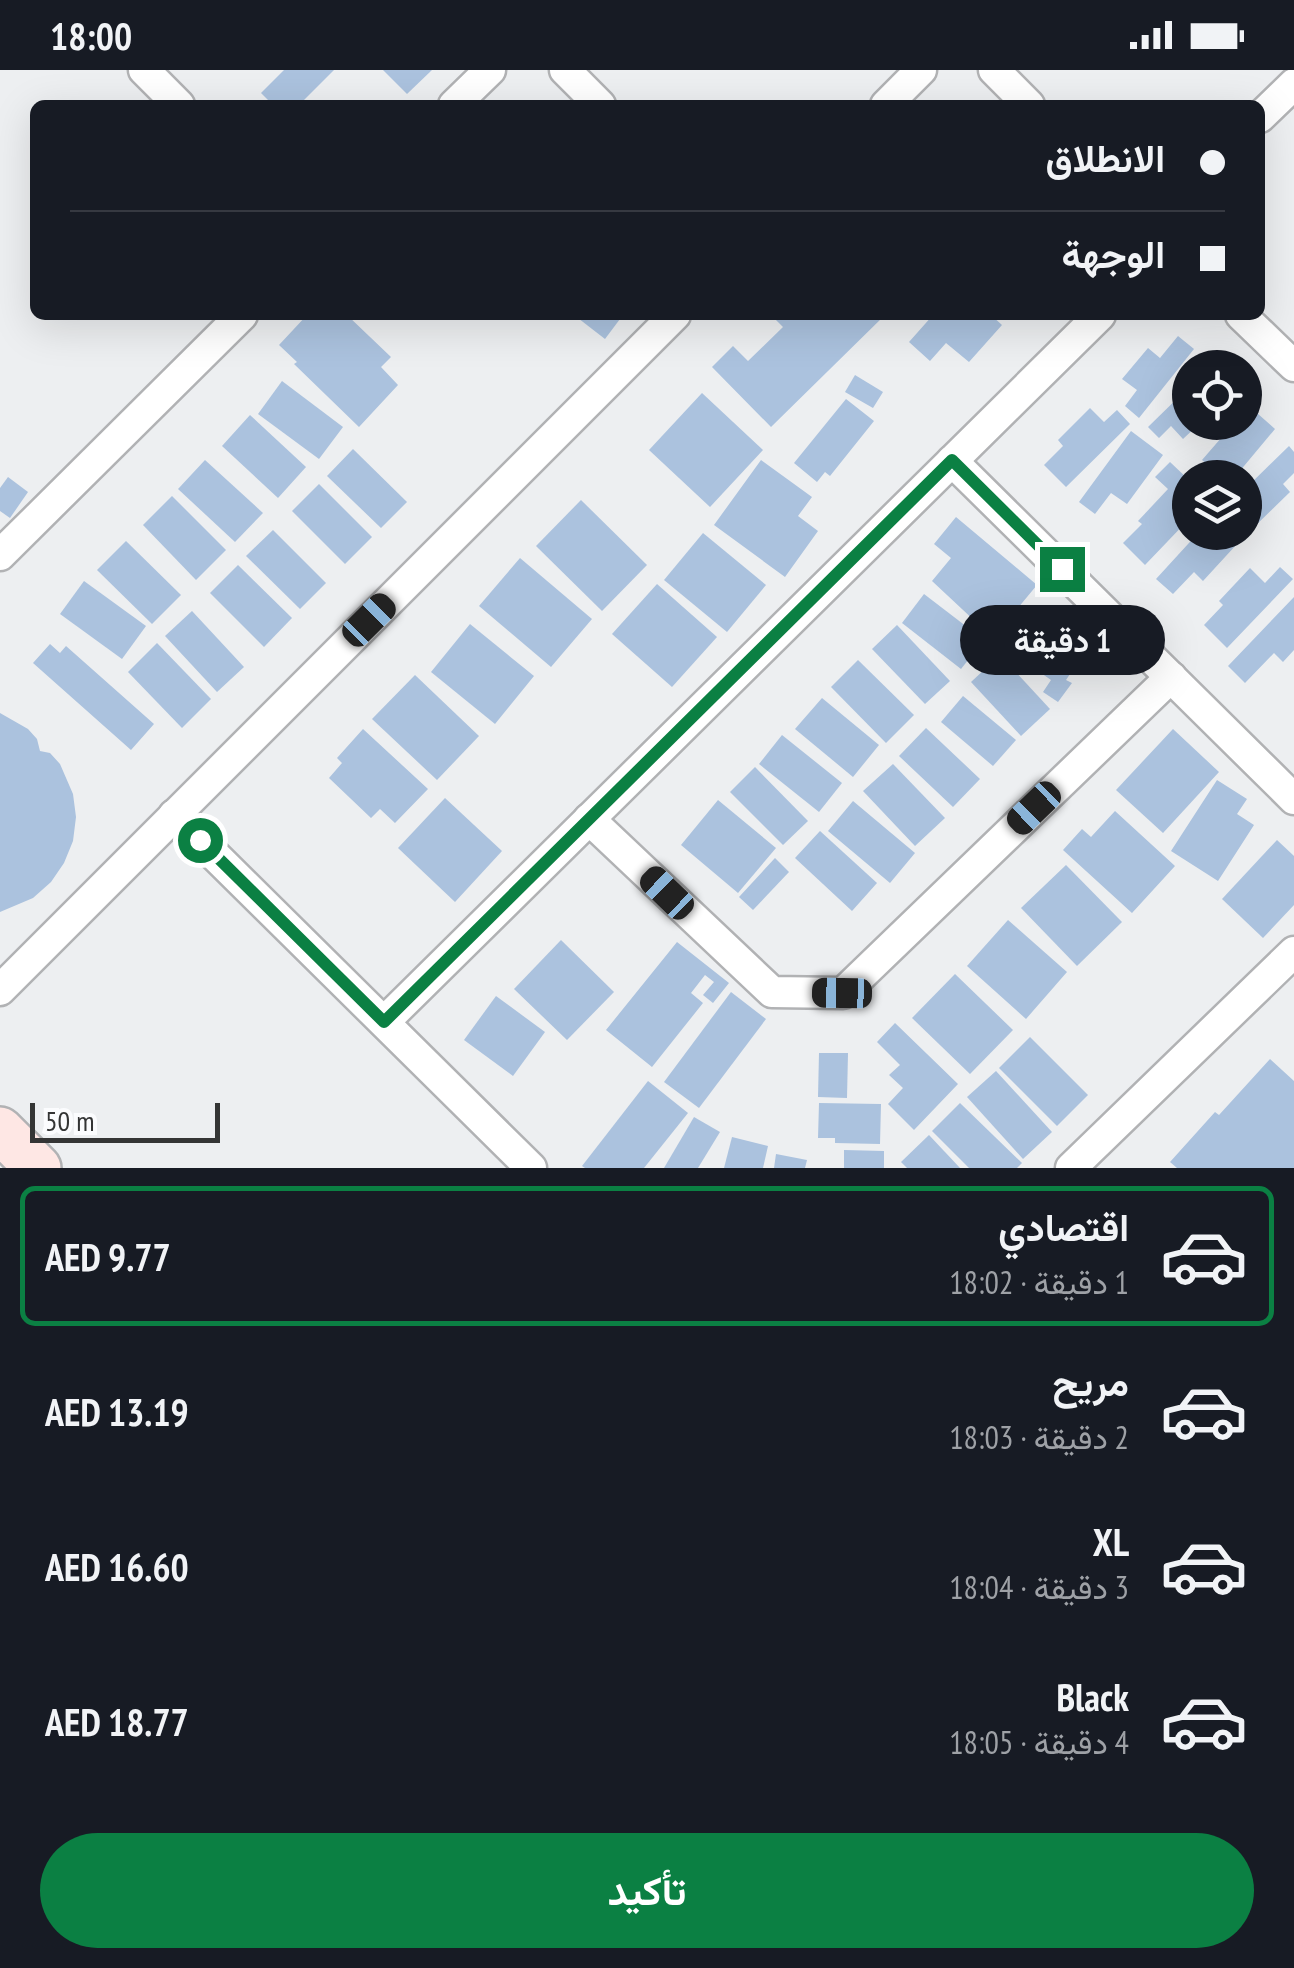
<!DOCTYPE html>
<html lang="ar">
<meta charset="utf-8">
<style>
:root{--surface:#171b24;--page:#20242c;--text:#f1f3f6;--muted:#9ea1a6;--line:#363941;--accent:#0b8043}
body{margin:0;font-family:"PT Sans Narrow",Vazirmatn,sans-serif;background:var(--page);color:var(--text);direction:rtl;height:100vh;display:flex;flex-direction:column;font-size:38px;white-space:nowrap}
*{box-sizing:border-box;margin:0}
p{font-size:32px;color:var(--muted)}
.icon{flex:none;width:55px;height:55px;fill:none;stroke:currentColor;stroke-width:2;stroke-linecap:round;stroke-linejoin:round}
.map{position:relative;height:1098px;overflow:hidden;direction:ltr}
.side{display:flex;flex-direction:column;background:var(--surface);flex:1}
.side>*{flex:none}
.top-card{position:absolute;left:30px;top:30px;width:1235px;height:220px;border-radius:15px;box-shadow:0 10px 40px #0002;direction:rtl;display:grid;align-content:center;height:220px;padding:0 40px;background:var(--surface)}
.controls{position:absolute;left:1172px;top:280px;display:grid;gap:20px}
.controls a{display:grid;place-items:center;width:90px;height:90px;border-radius:50%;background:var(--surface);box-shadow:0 10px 40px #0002;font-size:50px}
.scale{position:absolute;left:30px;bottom:25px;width:190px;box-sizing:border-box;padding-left:10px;border:5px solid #343535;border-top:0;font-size:28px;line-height:35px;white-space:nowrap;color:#343535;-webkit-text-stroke:8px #fbfcfe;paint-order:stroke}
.end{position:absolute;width:45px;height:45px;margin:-22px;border:12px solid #0b8043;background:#fff;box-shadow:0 0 0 5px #fff}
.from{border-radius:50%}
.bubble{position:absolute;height:70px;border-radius:35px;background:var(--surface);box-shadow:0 10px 40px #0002;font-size:32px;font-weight:700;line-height:70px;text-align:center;direction:rtl}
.car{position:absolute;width:30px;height:60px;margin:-30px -15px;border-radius:12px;box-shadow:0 0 8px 2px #0007;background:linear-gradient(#222 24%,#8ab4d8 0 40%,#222 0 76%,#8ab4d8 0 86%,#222 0)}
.top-card b{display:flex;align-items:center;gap:35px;height:95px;font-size:38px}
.top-card b+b{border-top:2px solid var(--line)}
.top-card i{width:25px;height:25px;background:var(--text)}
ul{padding:18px 0 0;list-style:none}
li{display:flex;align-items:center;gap:30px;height:140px;margin:0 20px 15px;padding:0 20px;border:5px solid transparent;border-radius:15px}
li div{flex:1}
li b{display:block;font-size:38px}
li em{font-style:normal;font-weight:700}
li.selected{border-color:var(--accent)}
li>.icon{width:90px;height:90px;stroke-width:1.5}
.primary-button{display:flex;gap:20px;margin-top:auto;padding:20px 40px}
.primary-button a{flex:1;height:115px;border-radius:60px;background:var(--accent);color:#fff;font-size:40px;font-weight:700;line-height:115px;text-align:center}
.status{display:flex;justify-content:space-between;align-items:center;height:70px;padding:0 50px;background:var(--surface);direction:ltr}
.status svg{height:28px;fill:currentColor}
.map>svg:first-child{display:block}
</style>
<div class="status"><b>18:00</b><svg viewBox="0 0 49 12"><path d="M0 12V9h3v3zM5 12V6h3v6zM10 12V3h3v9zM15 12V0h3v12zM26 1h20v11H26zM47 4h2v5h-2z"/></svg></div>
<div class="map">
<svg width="1294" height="1098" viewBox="0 0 1294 1098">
<rect width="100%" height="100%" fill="#edeff1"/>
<g fill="#abc2de">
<path d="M284,0h50l-35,35h-26l-12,-12z"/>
<path d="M383,0h49l-25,24z"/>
<path d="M307,245h40l44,42 -10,10 17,18 -39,42 -65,-63 3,-2 -18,-17z"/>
<path d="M574,245h49l-18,24z"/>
<path d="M771,245h114l-114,112 -59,-60 21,-21 15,15 35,-34z"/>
<path d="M933,245h58l11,10 -33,37 -23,-19 -16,18 -21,-19z"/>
<path d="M1178,266l16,13 -55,69 -14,-12 12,-16 -15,-11 26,-31 12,10z"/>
<path d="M855,305l28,17 -10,16 -28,-16z"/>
<path d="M282,311l61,46 -24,32 -61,-45z"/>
<path d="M1190,316v36h11l-18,17 -12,-13 -12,12 -11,-11z"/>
<path d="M702,323l61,57 -53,57 -61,-57z"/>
<path d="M846,329l28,22 -44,55 -5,-4 -8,10 -23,-19z"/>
<path d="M1249,336l26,23 -41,49h-25l6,-7 -13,-11 33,-38h10v-12z"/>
<path d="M1090,338l14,14 13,-12 13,14 -64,63 -22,-22 19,-19 -5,-6z"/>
<path d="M250,345l56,52 -28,31 -56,-52z"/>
<path d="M1131,361l32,24 -36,49 -16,-11 -16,21 -16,-12z"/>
<path d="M1289,376l5,6v21l-11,11 7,8 -39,38 -6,-6v-35z"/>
<path d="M353,379l54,53 -26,26 -54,-52z"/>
<path d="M205,390l58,53 -28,29 -57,-53z"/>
<path d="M761,390l51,37 -14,19 20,15 -33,46 -71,-52z"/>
<path d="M1170,392l20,19v37l-45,47 -22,-22 19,-19 -4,-3 30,-32 -13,-12z"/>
<path d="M8,407l20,15 -18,26 -10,-7v-23z"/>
<path d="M319,414l53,53 -27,27 -53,-53z"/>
<path d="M172,426l54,54 -30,30 -53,-55z"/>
<path d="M581,430l66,65 -45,46 -66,-65z"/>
<path d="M956,447l81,68 -44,53 -61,-57 19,-23 -17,-14z"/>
<path d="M273,460l53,53 -26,26 -54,-53z"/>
<path d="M1199,462h49l-45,49 -9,-9 -21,22 -17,-15z"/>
<path d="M703,463l63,52 -39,47 -63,-52z"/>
<path d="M126,471l55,54 -29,29 -55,-54z"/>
<path d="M520,488l72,61 -41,48 -72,-61z"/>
<path d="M238,495l54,53 -28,29 -54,-54z"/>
<path d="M1280,497l13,12 -66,69 -23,-23 19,-20 -4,-4 31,-33 15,15z"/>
<path d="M84,511l62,45 -24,33 -62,-45z"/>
<path d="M657,514l60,53 -45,50 -60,-53z"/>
<path d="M924,524l60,46 -23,29 -59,-46z"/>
<path d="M1294,527v53l-11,12 -9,-9 -29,30 -17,-17z"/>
<path d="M192,541l52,56 -27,25 -52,-56z"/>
<path d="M1034,541l38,26 -10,13 16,12 -12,18 6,3 -14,19 -15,-10 8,-12 -20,-14 -4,6 -24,-18z"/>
<path d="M470,554l64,52 -39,48 -64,-52z"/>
<path d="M897,555l53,56 -25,23 -53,-55z"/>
<path d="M157,573l54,56 -29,29 -54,-56z"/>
<path d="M50,574l10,9 6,-7 88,78 -23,26 -98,-87z"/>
<path d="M1000,585l50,54 -29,27 -50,-54z"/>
<path d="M858,590l56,55 -28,28 -55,-56z"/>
<path d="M415,605l64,61 -42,44 -65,-61z"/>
<path d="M963,626l53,44 -23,26 -52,-44z"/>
<path d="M822,628l57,47 -26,32 -58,-48z"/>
<path d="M0,643l28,16 9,10 3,12 10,2 10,11 13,30 3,23 -3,24 -9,22 -13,19 -18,16 -33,14z"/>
<path d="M926,658l54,51 -27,28 -54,-51z"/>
<path d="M363,659l65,60 -33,34 -15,-14 -9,9 -42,-40 13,-15 -5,-5z"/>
<path d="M1173,659l46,43 -56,61 -47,-43z"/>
<path d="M782,665l60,48 -23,29 -60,-48z"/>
<path d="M893,694l52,54 -30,28 -52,-55z"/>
<path d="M755,697l53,54 -25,24 -53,-53z"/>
<path d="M1217,710l30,19 -10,15 17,11 -36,56 -47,-30z"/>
<path d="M445,728l57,53 -47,51 -57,-54z"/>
<path d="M718,730l58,48 -38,45 -57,-48z"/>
<path d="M853,731l62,52 -25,30 -62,-52z"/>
<path d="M1115,741l60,55 -43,47 -69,-63 19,-21 9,8z"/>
<path d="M820,761l57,52 -25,28 -57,-53z"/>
<path d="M1277,770l17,16v49l-31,33 -41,-39z"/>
<path d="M775,788l14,14 -36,38 -14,-13z"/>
<path d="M1066,795l56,57 -45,44 -56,-58z"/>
<path d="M1008,850l59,52 -41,47 -59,-53z"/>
<path d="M561,870l53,52 -47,48 -53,-51z"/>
<path d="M677,872l52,41 -16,20 -10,-8 11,-13 -9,-7 -14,18 12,10 -51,64 -46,-37z"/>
<path d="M955,904l58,56 -43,44 -58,-56z"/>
<path d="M731,922l35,27 -67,89 -35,-26z"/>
<path d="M496,926l49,36 -32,44 -49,-36z"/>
<path d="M895,953l63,61 -44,46 -26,-26 15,-16 -14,-13 11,-10 -23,-23z"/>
<path d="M1030,967l58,58 -31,31 -58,-58z"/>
<path d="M819,983h29l-1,45 -29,-1z"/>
<path d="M1270,989l24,22v87h-117l-7,-6 45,-50 4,3z"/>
<path d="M996,1001l56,61 -29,27 -56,-62z"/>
<path d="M648,1011l40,32 -44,55h-59l-3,-2z"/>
<path d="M819,1033l62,1 -1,40 -45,-1v-5h-17z"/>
<path d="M960,1033l62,60 -5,5h-48l-37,-37z"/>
<path d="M694,1047l26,15 -22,36h-34z"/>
<path d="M929,1065l31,33h-53l-6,-6z"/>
<path d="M732,1067l36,9 -5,22h-39z"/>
<path d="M844,1080l40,1v17h-40z"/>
<path d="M776,1084l31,6 -2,8h-31z"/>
</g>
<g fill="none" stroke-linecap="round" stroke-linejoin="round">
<g stroke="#b1b2b4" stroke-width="35">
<g id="street">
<path d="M144,0l35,35"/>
<path d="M565,0l35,35"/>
<path d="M994,0l35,35"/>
<path d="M454,35l36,-35"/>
<path d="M886,35l35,-35"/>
<path d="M1260,47l34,-33"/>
<path d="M1241,245l53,51"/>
<path d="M952,391l342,338"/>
<path d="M0,485l242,-240"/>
<path d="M174,745l357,353"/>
<path d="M589,749l183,173 71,1 328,-316"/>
<path d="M0,920l675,-675"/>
<path d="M384,952l716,-707"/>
<path d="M1071,1098l223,-216"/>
</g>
</g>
<g stroke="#b1b2b4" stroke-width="50">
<path id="secondary" d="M0,1060l38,38"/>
</g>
<use href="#street" stroke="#fff" stroke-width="30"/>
<use href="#secondary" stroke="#fee7e4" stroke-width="45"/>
</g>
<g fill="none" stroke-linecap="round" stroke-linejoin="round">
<path stroke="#0b8043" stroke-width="12" d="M200,770l184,182 568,-562 110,109"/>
</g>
</svg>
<div class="controls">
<a><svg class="icon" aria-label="locate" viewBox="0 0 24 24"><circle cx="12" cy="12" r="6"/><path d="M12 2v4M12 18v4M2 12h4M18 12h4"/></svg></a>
<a><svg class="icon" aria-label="layers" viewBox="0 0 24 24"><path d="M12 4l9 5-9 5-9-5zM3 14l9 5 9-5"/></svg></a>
</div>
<div class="scale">50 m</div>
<i class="end from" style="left:200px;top:770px"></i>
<i class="end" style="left:1062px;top:499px"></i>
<div class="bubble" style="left:960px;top:535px;width:205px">1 دقيقة</div>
<i class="car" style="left:369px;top:550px;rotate:45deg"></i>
<i class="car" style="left:1034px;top:738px;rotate:226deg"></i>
<i class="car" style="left:667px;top:823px;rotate:314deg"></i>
<i class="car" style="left:842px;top:923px;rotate:271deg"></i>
<div class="top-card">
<b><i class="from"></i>الانطلاق</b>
<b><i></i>الوجهة</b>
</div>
</div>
<section class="side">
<ul>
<li class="selected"><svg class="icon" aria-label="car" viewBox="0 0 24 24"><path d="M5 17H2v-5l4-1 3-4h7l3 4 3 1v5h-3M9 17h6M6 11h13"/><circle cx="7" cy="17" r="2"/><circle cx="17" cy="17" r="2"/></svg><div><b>اقتصادي</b><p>1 دقيقة · 18:02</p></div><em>AED 9.77</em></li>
<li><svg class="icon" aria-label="car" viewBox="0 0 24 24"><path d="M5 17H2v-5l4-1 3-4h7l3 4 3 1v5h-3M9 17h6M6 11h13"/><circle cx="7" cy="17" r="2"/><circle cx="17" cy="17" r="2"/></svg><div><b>مريح</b><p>2 دقيقة · 18:03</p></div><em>AED 13.19</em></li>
<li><svg class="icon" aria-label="car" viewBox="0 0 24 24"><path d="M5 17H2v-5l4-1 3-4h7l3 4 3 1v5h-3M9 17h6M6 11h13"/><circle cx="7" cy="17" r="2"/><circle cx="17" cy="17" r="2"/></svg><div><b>XL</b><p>3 دقيقة · 18:04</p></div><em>AED 16.60</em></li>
<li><svg class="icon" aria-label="car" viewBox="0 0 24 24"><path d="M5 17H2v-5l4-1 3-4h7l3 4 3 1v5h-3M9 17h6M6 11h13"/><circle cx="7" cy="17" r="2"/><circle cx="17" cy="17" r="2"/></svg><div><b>Black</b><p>4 دقيقة · 18:05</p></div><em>AED 18.77</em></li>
</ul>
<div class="primary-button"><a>تأكيد</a></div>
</section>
